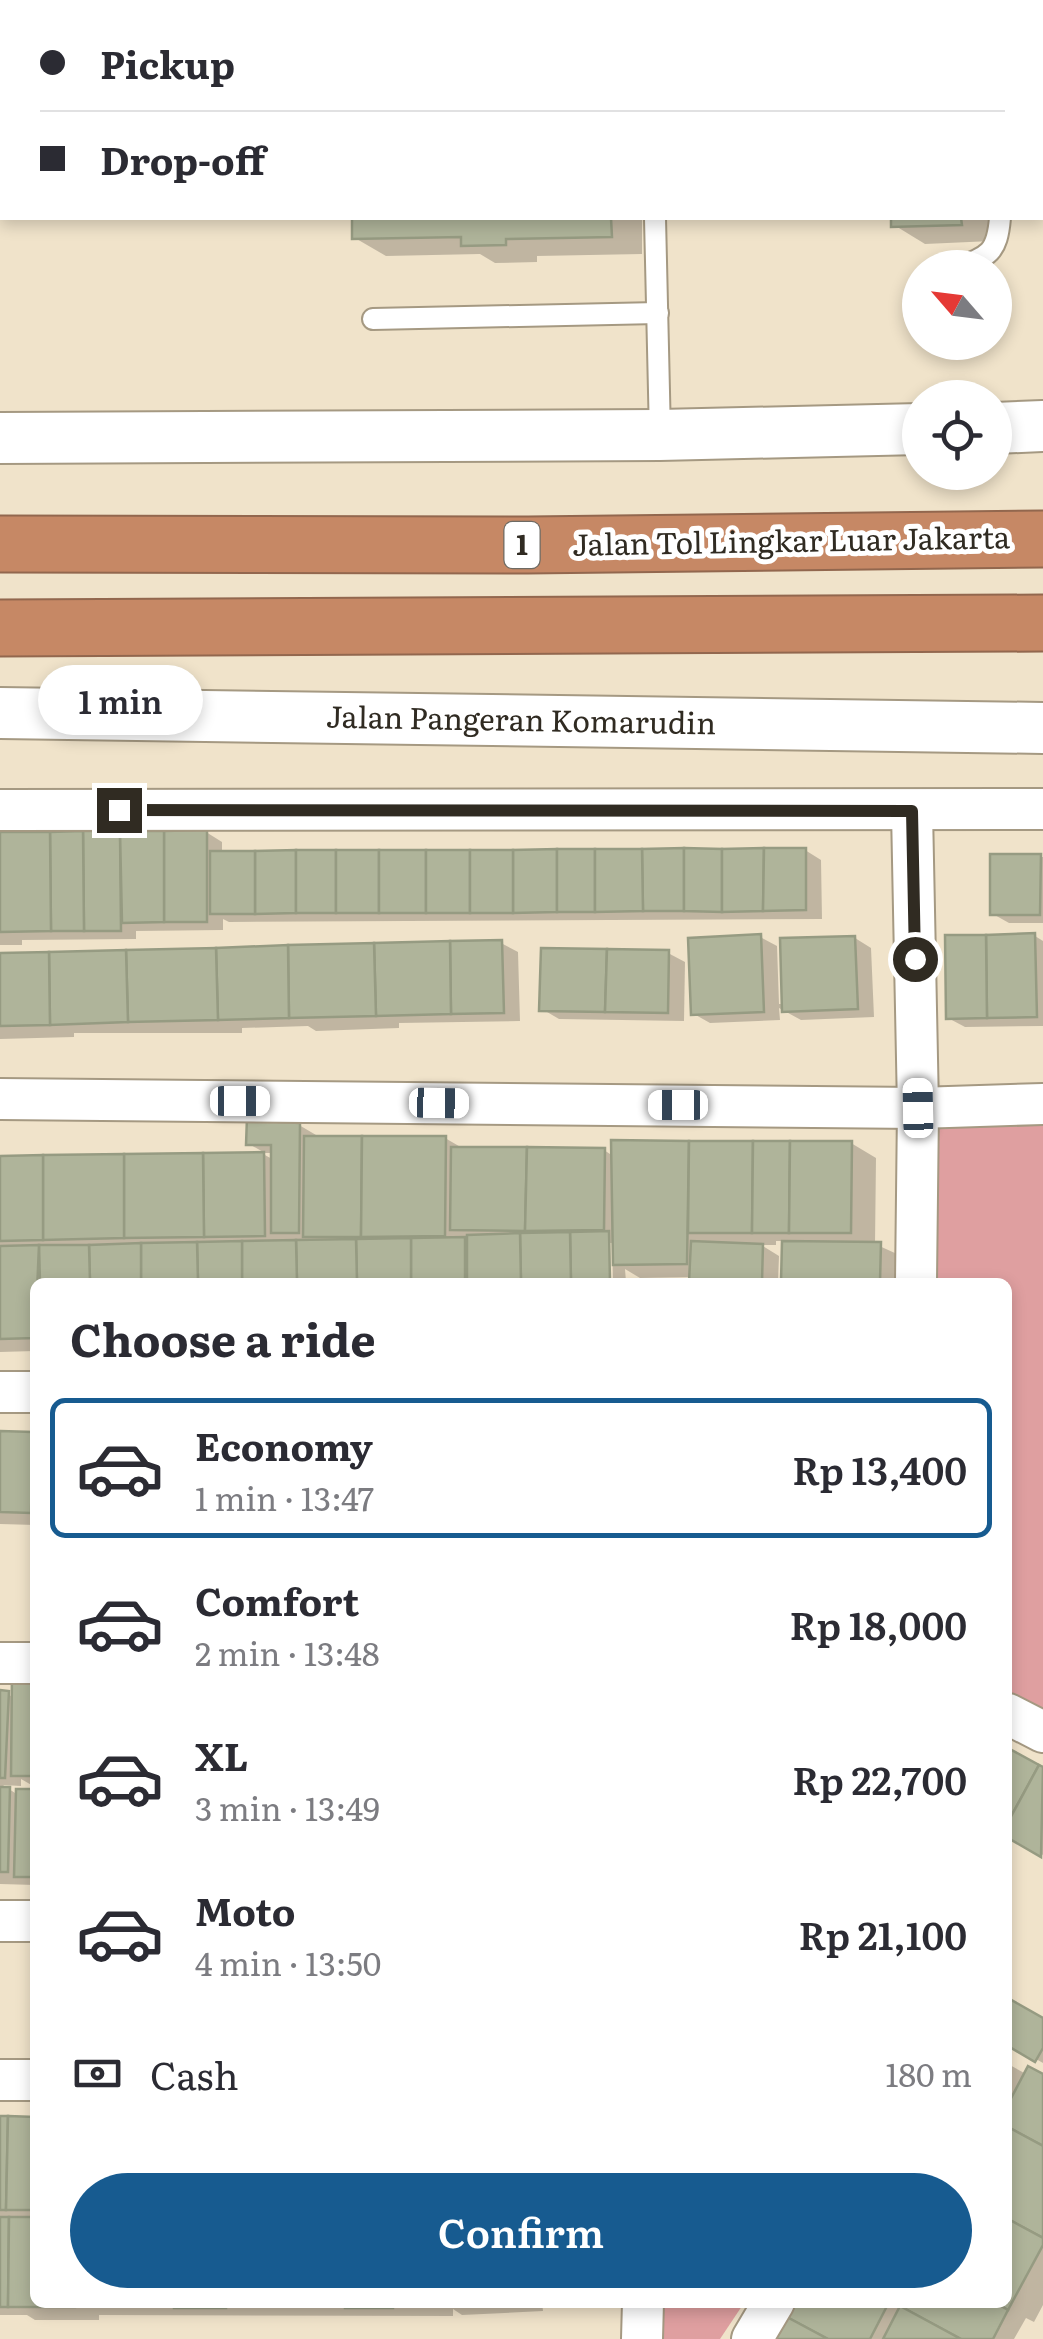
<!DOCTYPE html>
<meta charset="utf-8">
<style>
:root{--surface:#fff;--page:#f7f7f7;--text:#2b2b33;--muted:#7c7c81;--line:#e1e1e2;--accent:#175b90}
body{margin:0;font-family:Literata,serif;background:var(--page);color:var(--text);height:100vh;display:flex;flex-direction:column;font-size:38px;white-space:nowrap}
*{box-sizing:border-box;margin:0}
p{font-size:32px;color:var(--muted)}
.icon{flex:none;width:55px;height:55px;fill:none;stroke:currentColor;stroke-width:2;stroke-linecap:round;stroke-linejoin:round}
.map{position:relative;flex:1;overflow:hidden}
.sheet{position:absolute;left:30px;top:1278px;width:982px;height:1030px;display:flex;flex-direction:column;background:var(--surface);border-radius:15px;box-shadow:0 5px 15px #0003}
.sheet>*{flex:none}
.guide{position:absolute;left:0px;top:0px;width:1045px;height:220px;box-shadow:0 5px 15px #0003;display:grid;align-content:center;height:220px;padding:0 40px;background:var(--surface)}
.needle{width:65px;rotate:298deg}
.tools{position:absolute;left:902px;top:250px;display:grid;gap:20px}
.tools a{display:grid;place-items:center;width:110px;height:110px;border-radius:50%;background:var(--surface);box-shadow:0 5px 15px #0003;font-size:50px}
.end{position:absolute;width:45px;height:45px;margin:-22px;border:12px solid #302b22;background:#fff;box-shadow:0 0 0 5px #fff}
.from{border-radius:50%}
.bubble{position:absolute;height:70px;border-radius:35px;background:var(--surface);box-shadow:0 5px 15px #0003;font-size:32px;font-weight:600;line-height:70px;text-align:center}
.car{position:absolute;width:30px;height:60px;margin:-30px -15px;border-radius:12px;box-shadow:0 0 8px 2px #0007;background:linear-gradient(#fff 24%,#345 0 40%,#fff 0 76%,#345 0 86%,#fff 0)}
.guide b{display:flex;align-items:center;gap:35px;height:95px;font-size:38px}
.guide b+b{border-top:2px solid var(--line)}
.guide i{width:25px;height:25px;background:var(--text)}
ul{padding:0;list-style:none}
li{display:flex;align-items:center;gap:30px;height:140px;margin:0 20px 15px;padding:0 20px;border:5px solid transparent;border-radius:15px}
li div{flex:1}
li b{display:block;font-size:38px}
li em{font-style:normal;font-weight:600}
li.selected{border-color:var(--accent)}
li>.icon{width:90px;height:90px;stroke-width:1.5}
h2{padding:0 40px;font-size:45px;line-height:120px}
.pay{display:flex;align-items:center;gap:25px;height:110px;padding:0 40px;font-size:38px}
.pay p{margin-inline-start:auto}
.primary-button{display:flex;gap:20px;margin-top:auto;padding:20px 40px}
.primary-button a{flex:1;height:115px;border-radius:60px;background:var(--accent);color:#fff;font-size:40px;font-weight:600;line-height:115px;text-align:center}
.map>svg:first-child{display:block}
</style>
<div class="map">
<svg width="1043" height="2339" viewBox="0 0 1043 2339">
<rect width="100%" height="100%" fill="#f0e3ca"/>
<g fill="#df9fa0">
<path d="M1043,1104v628l-35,-18v-432h-92l2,-174z"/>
<path d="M650,2303h94l-24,36h-71z"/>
</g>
<g fill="#0003">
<rect x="888" y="0" width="98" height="2"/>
<path d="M355,218h287v36l-105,2v6l-42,1 -15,-9 -94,2 -31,-18z"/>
<path d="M894,218h98v23l-67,3 -31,-19z"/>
<path d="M206,832l16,10v12l583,-4 16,10 1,59 -593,3 -6,-3v11l-87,1v8l-114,1v5h-22v-111z"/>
<path d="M993,857h50v66h-34l-16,-9z"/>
<path d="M1035,936l8,5v85l-78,1 -17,-9z"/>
<path d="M760,937l17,9 2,58h5l71,-66 16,10 3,69 -73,3 -22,-12 1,12 -70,3 -16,-9z"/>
<path d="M501,943l17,9 2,69 -121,2v5l-83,3 -8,-5 -66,2v5h-168v4l-74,2v-84z"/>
<path d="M668,953l17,9 -1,59 -125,-2 -17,-10z"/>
<path d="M278,1119l10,6h11l17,10v3h129l19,11 140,1 9,6v-13h238l25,15 -1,86 22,10 -1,28h-112v-41h-8v4h-15l18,11 -1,26h-86v-5l-52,1 -15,-9 1,13h-13l-1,-39h-5l1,39h-573v69l-35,1v-193l263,-5 11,6v-7h-9l-16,-9z"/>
<path d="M0,1434h35v91l-35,-1z"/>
<path d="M35,1674v113l-14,-8v7l-18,-1 15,10 17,-3v93l-35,-1v-191l15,4z"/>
<path d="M1008,1751l35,19v85l-35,-19z"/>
<path d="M1008,2000l35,21v42l-35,-20z"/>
<path d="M1008,2064l18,10 17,3v228l-9,17 -8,-4 -12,21h-238l20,-37h212z"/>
<path d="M0,2119h35v183h507l1,9 -81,4 -9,-6v7l-354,-1v5h-64l-8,-5h-27z"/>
</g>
<g fill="#afb49a" stroke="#969b82" stroke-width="2.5">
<path d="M352,218h259l1,19 -106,2v6l-45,1v-9l-109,2z"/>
<path d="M891,218h70l1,7 -71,2z"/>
<path d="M207,830v92h-43v-91z"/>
<path d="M83,831h37l1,100h-37z"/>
<path d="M83,831l1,100h-33l-1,-99z"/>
<path d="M120,831h44v91l-42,1z"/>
<path d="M0,832h50l1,99 -51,1z"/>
<path d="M684,848v63h-41l-1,-62z"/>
<path d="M684,848l38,1v63l-38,-1z"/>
<path d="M764,848l-1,63 -41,1v-63z"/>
<path d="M764,848h42v62l-43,1z"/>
<path d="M557,849v63l-44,1v-63z"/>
<rect x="557" y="849" width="38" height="63"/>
<path d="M595,849h47l1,62 -48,1z"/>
<path d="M296,850v63l-41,1v-63z"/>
<rect x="296" y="850" width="40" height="63"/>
<rect x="336" y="850" width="43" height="63"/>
<rect x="379" y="850" width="47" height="63"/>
<rect x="426" y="850" width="44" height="63"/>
<rect x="470" y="850" width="43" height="63"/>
<rect x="210" y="851" width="45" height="63"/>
<path d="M990,854h51l-1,61h-50z"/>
<path d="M1035,933l2,84 -50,1 -1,-83z"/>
<path d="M761,934l3,78 -73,3 -3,-77z"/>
<path d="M945,935h41l1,83 -41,1z"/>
<path d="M855,936l3,73 -76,3 -2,-74z"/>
<path d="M502,940l2,73 -53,1 -1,-73z"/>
<path d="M450,941l1,73 -75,2 -2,-73z"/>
<path d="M374,943l2,73 -87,2 -1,-73z"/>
<path d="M288,945l1,73 -71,2 -2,-72z"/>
<path d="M216,948l2,72 -90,2 -2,-72z"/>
<path d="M541,948l66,1 -2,63 -66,-1z"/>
<path d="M607,949l62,1 -1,63 -63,-1z"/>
<path d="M126,950l2,72 -78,3 -1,-73z"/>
<path d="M49,952l1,73 -50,1v-73z"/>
<path d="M247,1117h32v5l21,1 -1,110h-28v-88h-25z"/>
<path d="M304,1136h58l-1,101h-58z"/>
<path d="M362,1136h84l-1,100 -84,1z"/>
<path d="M611,1140l78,1 -2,123 -74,1z"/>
<path d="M689,1141h64l-1,92h-64z"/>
<path d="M753,1141h37l-1,92h-37z"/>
<path d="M790,1141h62l-1,92h-62z"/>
<path d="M451,1147h76l-2,84 -75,-1z"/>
<path d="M527,1147l78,1 -1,82 -79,1z"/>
<path d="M264,1152l1,84 -61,1 -1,-84z"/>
<path d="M203,1153l1,84 -80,1v-84z"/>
<path d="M124,1154v84l-81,2v-85z"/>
<path d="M43,1155v85l-43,1v-85z"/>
<path d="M609,1231l1,51h-39l-1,-50z"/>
<path d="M570,1232l1,50h-50l-1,-49z"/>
<path d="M520,1233l1,49h-54v-47z"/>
<path d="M465,1237v45h-54v-44z"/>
<path d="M411,1238v44h-54l-1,-43z"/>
<path d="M356,1239l1,43h-60l-1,-42z"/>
<path d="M296,1240l1,42h-55v-41z"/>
<path d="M242,1241v41h-44l-1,-40z"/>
<path d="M691,1241l72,3 -1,38h-73z"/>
<path d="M782,1241l99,1 -1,40h-99z"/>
<path d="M197,1242l1,40h-57v-39z"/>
<path d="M141,1243v39h-51l-1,-37z"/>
<path d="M39,1245h50l1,37h-50z"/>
<path d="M39,1245l-4,93 -35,1v-93z"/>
<path d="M0,1431l33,1 -2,81 -31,-1z"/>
<path d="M12,1671h23v105h-24z"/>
<path d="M0,1690l9,1 -4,87h-5z"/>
<path d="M1008,1748l31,17 -31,57z"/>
<path d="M1039,1765l4,2 -2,90 -33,-19v-16z"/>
<path d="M0,1787h10l-2,85h-8z"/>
<path d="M16,1789h19v88h-21z"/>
<path d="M1008,1998l35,20v30l-8,14 -27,-16z"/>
<path d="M1028,2066l15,8v72l-35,-19v-23z"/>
<path d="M0,2116h8l-2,94h-6z"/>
<path d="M8,2116l27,1v93h-29z"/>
<path d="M1008,2127l35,19v92l-35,-19z"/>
<path d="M0,2217h9l-1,90h-8z"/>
<path d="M9,2217h26v85h40v5h-67z"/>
<path d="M1008,2219l35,19v7l-35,65 -14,-8h14z"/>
<rect x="174" y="2302" width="52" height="6"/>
<rect x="345" y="2302" width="48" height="6"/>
<path d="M793,2302h87l7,4 -17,33h-42l-43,-23z"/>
<path d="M902,2302h92l14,8 -15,29h-32l-61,-33z"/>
<path d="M900,2306l61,33h-78z"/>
<path d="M785,2316l43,23h-54z"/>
</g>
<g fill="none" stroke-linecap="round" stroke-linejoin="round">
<g stroke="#a59982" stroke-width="24">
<g id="service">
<path d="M650,0v2"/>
<path d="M989,0v2"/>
<path d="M63,2l1,-2"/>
<path d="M1042,102h1"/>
<path d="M0,197l2,-10"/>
<path d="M655,218l5,217"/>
<path d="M957,268c32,-12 40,-15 43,-50"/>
<path d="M373,319l285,-6"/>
</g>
</g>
<g stroke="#a59982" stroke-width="44">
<g id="minor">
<path d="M0,810l1043,-1"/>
<path d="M912,811l6,297 -2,174"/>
<path d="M0,1099l918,9 125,-4"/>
<path d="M0,1392h35"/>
<path d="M0,1663h35"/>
<path d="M1008,1714l35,18"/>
<path d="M0,1921h35"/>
<path d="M0,2080h35"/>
<path d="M642,2339l1,-37"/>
<path d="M752,2339l22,-37"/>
</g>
</g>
<g stroke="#a59982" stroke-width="54">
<g id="tertiary">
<path d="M995,428l48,-2"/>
<path d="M0,438l660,-3 260,-6"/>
<path d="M0,713l1043,15"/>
</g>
</g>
<g stroke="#92674e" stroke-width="59">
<g id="motorway">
<path d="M0,544l528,1 515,-6"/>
<path d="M0,628l1043,-5"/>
</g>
</g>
<use href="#service" stroke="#fff" stroke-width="20"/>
<use href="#minor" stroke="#fff" stroke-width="40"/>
<use href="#tertiary" stroke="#fff" stroke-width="50"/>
<use href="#motorway" stroke="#c68865" stroke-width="55"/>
</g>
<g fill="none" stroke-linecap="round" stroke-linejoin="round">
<path stroke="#302b22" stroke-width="12" d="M119,810l793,1 3,148"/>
</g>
<g text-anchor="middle" stroke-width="10" stroke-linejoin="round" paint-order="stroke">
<rect fill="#fff" stroke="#6e6b64" stroke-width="2.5" x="504.5" y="522" width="35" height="46" rx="8"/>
<g font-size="28" font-weight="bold" fill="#302b22">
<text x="522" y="555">1</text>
</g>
<g font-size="30" fill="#302b22" stroke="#fff">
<text transform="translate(791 542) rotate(-1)" y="10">Jalan Tol Lingkar Luar Jakarta</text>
<text transform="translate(521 721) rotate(1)" y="10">Jalan Pangeran Komarudin</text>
</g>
</g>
</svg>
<div class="tools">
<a><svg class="needle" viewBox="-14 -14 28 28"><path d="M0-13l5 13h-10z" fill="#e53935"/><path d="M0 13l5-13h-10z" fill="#7c7c81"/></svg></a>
<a><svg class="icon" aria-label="locate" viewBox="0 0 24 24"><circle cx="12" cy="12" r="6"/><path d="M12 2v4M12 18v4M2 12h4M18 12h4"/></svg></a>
</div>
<i class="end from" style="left:915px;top:959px"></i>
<i class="end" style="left:119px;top:810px"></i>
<div class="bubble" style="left:38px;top:665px;width:165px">1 min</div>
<i class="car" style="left:240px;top:1101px;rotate:90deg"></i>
<i class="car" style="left:439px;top:1103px;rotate:91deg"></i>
<i class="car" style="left:678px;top:1105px;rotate:270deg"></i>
<i class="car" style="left:918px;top:1108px;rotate:359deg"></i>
<div class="guide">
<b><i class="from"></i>Pickup</b>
<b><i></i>Drop-off</b>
</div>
<section class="sheet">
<h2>Choose a ride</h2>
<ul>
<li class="selected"><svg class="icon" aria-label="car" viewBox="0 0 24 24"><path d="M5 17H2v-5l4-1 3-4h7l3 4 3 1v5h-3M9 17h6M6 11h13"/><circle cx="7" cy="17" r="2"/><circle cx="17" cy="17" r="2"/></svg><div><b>Economy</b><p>1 min · 13:47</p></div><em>Rp 13,400</em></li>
<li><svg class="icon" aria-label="car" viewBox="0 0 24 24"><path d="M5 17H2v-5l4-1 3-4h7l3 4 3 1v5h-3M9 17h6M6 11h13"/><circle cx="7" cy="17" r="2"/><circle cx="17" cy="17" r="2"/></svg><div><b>Comfort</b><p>2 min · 13:48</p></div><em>Rp 18,000</em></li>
<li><svg class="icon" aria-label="car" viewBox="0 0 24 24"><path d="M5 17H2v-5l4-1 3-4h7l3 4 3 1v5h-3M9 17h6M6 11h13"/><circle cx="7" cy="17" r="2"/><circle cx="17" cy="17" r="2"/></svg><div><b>XL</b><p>3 min · 13:49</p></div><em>Rp 22,700</em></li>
<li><svg class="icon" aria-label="car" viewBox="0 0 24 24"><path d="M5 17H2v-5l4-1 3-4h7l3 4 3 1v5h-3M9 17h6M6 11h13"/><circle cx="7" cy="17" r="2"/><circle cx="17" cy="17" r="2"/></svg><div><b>Moto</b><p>4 min · 13:50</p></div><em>Rp 21,100</em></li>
</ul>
<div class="pay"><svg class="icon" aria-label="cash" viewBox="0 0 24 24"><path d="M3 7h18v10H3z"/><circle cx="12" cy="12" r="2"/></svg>Cash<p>180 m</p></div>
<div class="primary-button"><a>Confirm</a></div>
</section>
</div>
